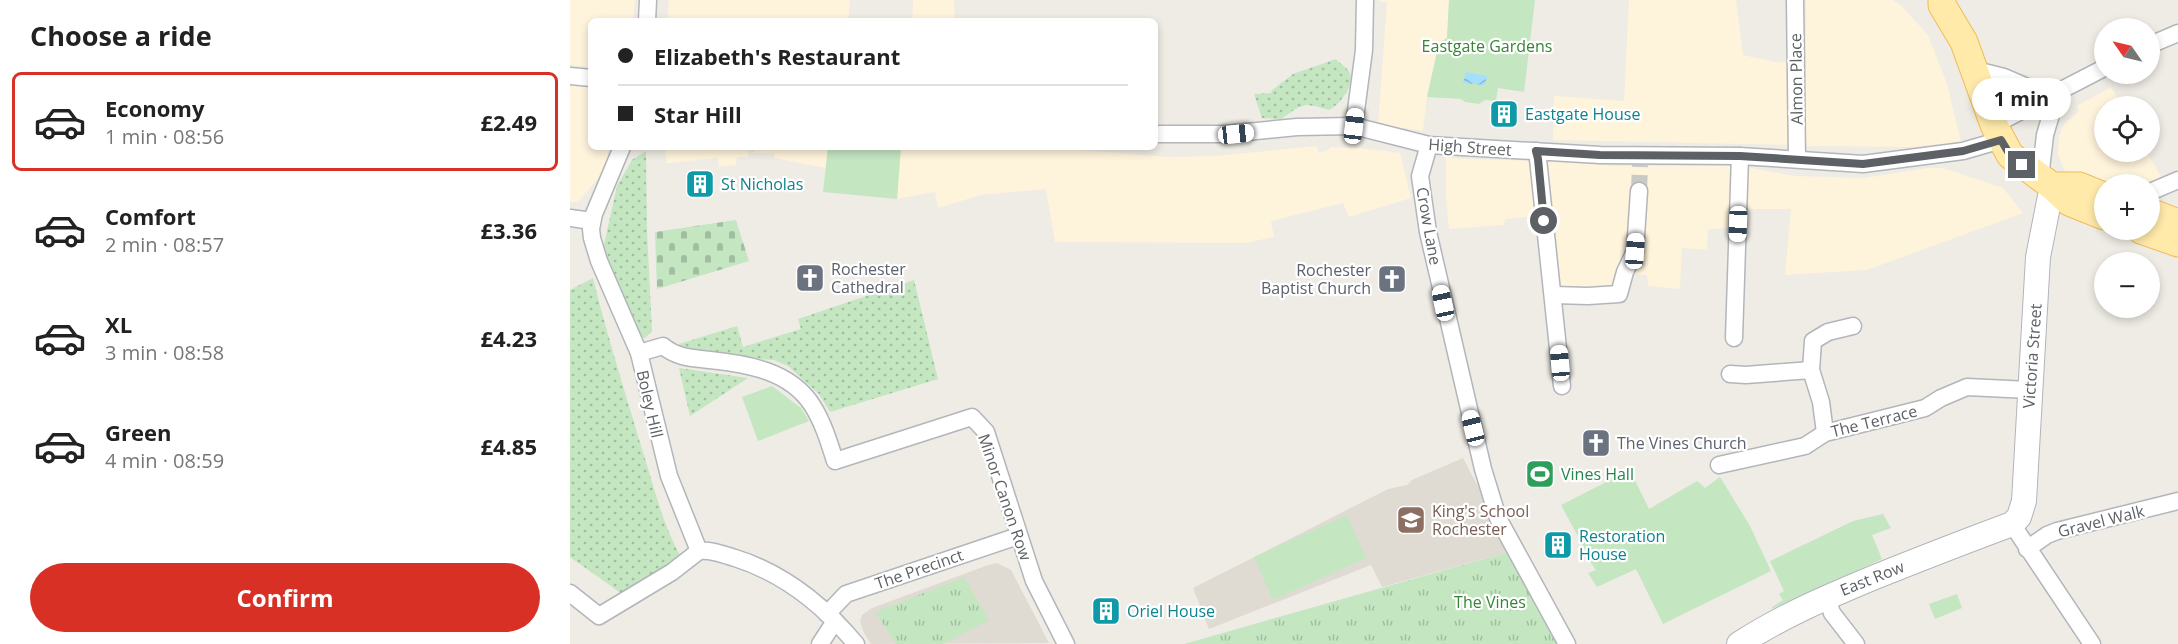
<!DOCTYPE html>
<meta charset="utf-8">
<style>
:root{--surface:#fff;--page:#f2f2f2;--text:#222;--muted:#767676;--line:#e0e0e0;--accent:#d93025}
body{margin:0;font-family:"Open Sans",sans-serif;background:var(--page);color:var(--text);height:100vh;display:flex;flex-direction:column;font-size:22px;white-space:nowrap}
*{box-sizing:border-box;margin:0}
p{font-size:20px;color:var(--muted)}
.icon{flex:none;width:33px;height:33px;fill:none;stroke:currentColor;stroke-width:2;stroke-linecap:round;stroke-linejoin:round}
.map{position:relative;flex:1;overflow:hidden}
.details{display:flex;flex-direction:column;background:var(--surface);width:570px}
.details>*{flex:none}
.top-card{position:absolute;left:18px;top:18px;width:570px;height:132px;border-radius:9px;box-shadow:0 3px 9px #0003;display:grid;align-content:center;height:132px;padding:0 30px;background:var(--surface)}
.needle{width:39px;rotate:304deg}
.buttons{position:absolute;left:1524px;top:18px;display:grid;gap:12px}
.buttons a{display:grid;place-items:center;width:66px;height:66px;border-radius:50%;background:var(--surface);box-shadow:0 3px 9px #0003;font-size:30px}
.end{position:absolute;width:27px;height:27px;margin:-14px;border:8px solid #5d6165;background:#fff;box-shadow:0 0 0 3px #fff}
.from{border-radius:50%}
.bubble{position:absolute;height:42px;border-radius:21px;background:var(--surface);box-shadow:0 3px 9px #0003;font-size:20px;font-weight:700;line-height:42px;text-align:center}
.car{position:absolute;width:18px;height:36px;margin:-18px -9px;border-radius:8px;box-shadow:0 0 4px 2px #0007;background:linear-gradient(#fff 24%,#345 0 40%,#fff 0 76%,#345 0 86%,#fff 0)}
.top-card b{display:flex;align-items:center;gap:21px;height:57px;font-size:22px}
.top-card b+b{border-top:2px solid var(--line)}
.top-card i{width:15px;height:15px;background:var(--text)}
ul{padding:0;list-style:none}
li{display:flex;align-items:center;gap:18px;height:99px;margin:0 12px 9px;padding:0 18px;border:3px solid transparent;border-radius:9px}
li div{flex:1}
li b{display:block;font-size:22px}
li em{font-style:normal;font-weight:700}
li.active{border-color:var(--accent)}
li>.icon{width:54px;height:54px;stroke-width:1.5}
h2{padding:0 30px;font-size:27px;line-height:72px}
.button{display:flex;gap:12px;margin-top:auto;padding:12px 30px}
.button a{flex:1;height:69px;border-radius:36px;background:var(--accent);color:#fff;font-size:24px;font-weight:700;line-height:69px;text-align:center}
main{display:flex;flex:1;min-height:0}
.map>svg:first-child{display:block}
</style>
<main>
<section class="details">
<h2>Choose a ride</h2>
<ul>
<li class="active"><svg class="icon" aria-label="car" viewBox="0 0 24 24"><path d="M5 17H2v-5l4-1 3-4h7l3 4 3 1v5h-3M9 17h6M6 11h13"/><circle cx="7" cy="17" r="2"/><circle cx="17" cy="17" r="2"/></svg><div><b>Economy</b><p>1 min · 08:56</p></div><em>£2.49</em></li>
<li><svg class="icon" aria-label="car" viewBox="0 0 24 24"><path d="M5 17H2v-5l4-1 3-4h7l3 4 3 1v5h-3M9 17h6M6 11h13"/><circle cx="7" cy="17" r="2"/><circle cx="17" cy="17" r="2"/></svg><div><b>Comfort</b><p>2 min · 08:57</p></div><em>£3.36</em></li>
<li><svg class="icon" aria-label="car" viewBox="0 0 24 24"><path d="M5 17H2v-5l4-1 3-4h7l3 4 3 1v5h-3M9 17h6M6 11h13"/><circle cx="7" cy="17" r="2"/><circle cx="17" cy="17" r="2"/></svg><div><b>XL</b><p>3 min · 08:58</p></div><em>£4.23</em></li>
<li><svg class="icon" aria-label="car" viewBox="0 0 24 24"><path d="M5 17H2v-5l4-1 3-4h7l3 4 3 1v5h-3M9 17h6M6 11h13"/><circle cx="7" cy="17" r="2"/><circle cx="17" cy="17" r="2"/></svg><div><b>Green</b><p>4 min · 08:59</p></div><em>£4.85</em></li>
</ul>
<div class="button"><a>Confirm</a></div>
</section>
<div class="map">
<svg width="1608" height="644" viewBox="0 0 1608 644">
<defs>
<pattern id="grass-dots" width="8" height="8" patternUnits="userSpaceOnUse" patternTransform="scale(1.5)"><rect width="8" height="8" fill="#c4e6c1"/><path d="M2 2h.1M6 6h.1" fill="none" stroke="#a2bea0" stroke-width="1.8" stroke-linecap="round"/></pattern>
<pattern id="cemetery-stones" width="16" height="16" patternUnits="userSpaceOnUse" patternTransform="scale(1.5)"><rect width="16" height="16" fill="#c4e6c1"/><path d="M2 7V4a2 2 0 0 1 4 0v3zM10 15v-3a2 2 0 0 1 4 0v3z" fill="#a2bea0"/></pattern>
<pattern id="park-tufts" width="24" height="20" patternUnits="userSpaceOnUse" patternTransform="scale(1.5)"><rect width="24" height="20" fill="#c4e6c1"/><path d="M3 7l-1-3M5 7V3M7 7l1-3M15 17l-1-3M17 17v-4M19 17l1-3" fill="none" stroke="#a2bea0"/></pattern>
<pattern id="water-waves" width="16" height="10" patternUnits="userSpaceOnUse" patternTransform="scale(1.5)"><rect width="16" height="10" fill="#a5dfff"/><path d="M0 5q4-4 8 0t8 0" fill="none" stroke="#8ab8d2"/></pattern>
</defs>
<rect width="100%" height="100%" fill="#efece5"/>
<g fill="#fef3db">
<path d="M0,0h65l-2,21h-42v46l-21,-2z"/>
<path d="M99,0h181l-2,21h-181z"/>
<path d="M343,0h41l1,21h-43z"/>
<path d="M810,0h69l-2,38 -8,5 -12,54 -4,34 -45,-7 9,-122h-7z"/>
<path d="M1059,0h107l7,55 33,7h14l-1,83 -236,-5 1,-44 70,5z"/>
<path d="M1236,0h87l9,6 26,29 19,49 14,58 -50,5 -105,-1z"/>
<path d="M0,85l21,2v60h18l-2,13 -7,16 -22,26h-8z"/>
<path d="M1541,87l11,19h-18v46h43l16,28 -13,4h-46l-35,-9 -4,-4 -7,-16 1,-19 5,-12 15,-13 -2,-5z"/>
<path d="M747,146l1,7 8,-2 5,-4 29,1 40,5 11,45 -62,19 -6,-14 -72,18 3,16 -29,6 -190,-1 -9,-53 -65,6 -43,13 -3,-16 -38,7 4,-52h143l125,10 46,-1z"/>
<path d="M95,147h85l-2,10h-11l-1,8 -17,2 -1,-9 -58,6 7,-1z"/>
<path d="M185,147h73l-2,21 -52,-10v-5h-20z"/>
<path d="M876,158l90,3 1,55 -32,3 -1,6 -55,4 -3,-30z"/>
<path d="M973,161l74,5h115l-2,62 -22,1 -1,21 -25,-2 -2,41 -32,-3 -1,-11 -32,-2v12l-58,8z"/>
<path d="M1181,168l44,8 69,2 64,-10h15l60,20 20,25 -156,57 -82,5 6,-66h-44l-1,-11 2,-27z"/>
</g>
<g fill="#dfdbd3">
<path d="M893,458l49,93 -130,36 -11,-22 -162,64 -16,-41 195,-99 19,-4 5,-5z"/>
<path d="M427,563l14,7 38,73 -178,1 -7,-11 -4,-12 2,-6 10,-7 116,-43z"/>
</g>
<g fill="url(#grass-dots)">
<path d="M766,59c4,5 8,6 11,10 12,12 -7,36 -18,41l-14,-4 -9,-1 -9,3 -16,11 -19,-1 -8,-24 18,-1 -1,-2 22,-17z"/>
<path d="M76,151l1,80 5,100 -7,7 -5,-2 -37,-87 14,-63 15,-26z"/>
<path d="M23,278c14,57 32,114 49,171 12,37 20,75 39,108l-56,39 -55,-39v-267z"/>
<path d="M344,280l24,99 -108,33 -11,-18 -31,-28 -14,-6 -77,-5 -22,-8 5,-1 -1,-2 58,-18 6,21 58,-18 -3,-10z"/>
<path d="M109,368l69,10 -58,38z"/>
</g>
<path fill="url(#cemetery-stones)" d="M166,220l13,41 -92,28 -2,-57z"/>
<g fill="url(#park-tufts)">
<path d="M942,551l47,93h-375z"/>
<path d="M394,577l25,43 -46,24h-47l-21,-32z"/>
</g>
<g fill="#c4e6c1">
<path d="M879,0h86l-11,92 -26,-4 -2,13 -11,-1 -6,4 -14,-2 -4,-3 -34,-2 12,-54 8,-5z"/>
<path d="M258,147h73l-4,52 -74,-7z"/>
<path d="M202,386l29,22 8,13 -51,20 -16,-44z"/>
<path d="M1060,470l19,39 48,-28 8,7 15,-11 30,49 21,45 -108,53 -27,-55 -39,18 -9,-14 8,-3 -11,-16 2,-1 -26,-48z"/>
<path d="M1313,514l8,14 -19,7 10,24 -110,50v-2l11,-7 -4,-6 5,-3 -14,-30 83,-40z"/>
<path d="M777,515l19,43 -93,42 -19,-43z"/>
<path d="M1387,594l5,14 -27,11 -6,-15z"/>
</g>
<path fill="url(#water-waves)" d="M896,72l21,4 -2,9 -22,-2z"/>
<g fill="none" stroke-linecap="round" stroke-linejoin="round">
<path stroke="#cac9c5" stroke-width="16" stroke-dasharray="16 8" stroke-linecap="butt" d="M1069,191l1,-26"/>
<g stroke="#b2b6ba" stroke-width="19">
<g id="street">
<path d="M1225,0l2,159"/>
<path d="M77,21l1,-21"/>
<path d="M1580,45l28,-12"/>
<path d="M1406,70l28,7 28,12 26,2"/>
<path d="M0,76l21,2"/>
<path d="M1424,125l110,-57"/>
<path d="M784,126l10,-76 1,-50"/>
<path d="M585,134h71l71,-7 57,-1 75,19 171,10 140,1 123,8 100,-13 38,-11"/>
<path d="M859,145l-9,31 8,56 55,237 15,49 69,126"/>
<path d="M52,147l-28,67 -3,15 1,9 7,23 40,92 30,123 30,75"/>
<path d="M966,151l2,8 24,227"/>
<path d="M1470,178l5,-43 13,-44"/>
<path d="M1580,192l28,-12"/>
<path d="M0,218l22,3"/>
<path d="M983,295l35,1 31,-2 6,-22 10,-21 4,-60"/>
<path d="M1164,338l6,-182"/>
<path d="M69,353l24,-7c14,12 30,12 47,14 38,4 80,11 102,45 11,17 17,37 23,56l137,-44 14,15 48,149 32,63"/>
<path d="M1160,374l16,1 65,-5"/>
<path d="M1255,433l-4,-31 -10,-32 2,-29 15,-9 25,-6"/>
<path d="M1149,465l86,-19 20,-13 100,-25 16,-10 26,-11 62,3"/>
<path d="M1442,524l80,120"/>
<path d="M1457,549l20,-14 10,-4 121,-30"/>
<path d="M129,551c13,-1 23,3 36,7 48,15 89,48 121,86"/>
<path d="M0,593l29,23 73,-44 27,-21"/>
<path d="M1257,597l5,16 24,31"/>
<path d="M257,614l19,-20 172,-58"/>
<path d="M250,644l15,-23"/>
</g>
</g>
<g stroke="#b1b5ba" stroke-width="26">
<path id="secondary" d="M1169,644c43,-28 88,-47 136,-67 45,-18 91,-36 137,-53l7,-7 5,-16 14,-244 14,-71"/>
</g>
<g stroke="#f1bb5b" stroke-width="29">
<g id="primary">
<path d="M1372,0v5l22,37 30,83 16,30 42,31 17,16 35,14"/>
<path d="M1482,186h27l25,10"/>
<path d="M1580,212l28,11"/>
<path d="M1571,230l37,13"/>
</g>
</g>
<use href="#street" stroke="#fff" stroke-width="16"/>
<use href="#secondary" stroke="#fff" stroke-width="24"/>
<use href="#primary" stroke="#ffeaaa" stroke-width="27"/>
</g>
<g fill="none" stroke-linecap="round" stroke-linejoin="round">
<path stroke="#5d6165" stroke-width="8" d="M974,221l-6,-62 -2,-8 64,4 140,1 123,8 100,-13 38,-11 9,15 12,10"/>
</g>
<defs>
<g id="building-square" transform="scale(1.5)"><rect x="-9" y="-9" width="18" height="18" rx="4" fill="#0f9aa8" stroke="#fff"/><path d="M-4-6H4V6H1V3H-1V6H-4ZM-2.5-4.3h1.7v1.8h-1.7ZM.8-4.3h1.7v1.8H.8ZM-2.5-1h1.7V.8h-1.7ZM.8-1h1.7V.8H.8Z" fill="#fff"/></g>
<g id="church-square" transform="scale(1.5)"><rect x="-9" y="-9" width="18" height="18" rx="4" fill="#6b7280" stroke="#fff"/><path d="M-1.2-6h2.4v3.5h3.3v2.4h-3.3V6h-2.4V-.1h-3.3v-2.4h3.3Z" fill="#fff"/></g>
<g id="stadium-square" transform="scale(1.5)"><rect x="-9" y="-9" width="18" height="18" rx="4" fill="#2e9e5b" stroke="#fff"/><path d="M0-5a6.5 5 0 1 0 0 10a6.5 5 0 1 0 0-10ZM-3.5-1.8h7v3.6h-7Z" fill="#fff"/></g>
<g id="school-square" transform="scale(1.5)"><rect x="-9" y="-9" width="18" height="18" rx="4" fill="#8d6e63" stroke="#fff"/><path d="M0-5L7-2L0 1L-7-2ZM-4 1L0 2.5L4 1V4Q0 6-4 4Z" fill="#fff"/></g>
</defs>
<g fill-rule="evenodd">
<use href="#building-square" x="934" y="114"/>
<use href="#building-square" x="130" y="184"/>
<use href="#church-square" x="240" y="278"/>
<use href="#church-square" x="822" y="279"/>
<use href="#church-square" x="1026" y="443"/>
<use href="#stadium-square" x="970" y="474"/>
<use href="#school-square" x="841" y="520"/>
<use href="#building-square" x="988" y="545"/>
<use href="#building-square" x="536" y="611"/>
</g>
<g text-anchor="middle" stroke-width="4.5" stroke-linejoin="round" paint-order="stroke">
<g font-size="16" fill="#378435" stroke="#fff">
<text x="917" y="52">Eastgate Gardens</text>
<text x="920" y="608">The Vines</text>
</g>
<g font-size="16" fill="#5d6165" stroke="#fff">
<text transform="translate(1226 79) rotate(-91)" y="6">Almon Place</text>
<text transform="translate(900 147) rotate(4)" y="6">High Street</text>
<text transform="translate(859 226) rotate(80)" y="6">Crow Lane</text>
<text transform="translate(1462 356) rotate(-86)" y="6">Victoria Street</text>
<text transform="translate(80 404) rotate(77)" y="6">Boley Hill</text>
<text transform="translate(1304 421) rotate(-14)" y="6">The Terrace</text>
<text transform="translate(435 497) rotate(71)" y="6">Minor Canon Row</text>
<text transform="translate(1531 521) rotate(-14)" y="6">Gravel Walk</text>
<text transform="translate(349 569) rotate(-19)" y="6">The Precinct</text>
<text transform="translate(1302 578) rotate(-22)" y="6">East Row</text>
</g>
<g font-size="16" fill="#0d838f" stroke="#fff" text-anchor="start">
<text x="955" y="120">Eastgate House</text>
<text x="151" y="190">St Nicholas</text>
<text x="1009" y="542">Restoration<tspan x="1009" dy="18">House</tspan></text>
<text x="557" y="617">Oriel House</text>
</g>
<g font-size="16" fill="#5b616d" stroke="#fff" text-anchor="start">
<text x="261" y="275">Rochester<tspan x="261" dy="18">Cathedral</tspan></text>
<text x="801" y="276" text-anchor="end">Rochester<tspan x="801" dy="18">Baptist Church</tspan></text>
<text x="1047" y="449">The Vines Church</text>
</g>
<g font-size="16" fill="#27864d" stroke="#fff" text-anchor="start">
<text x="991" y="480">Vines Hall</text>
</g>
<g font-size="16" fill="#785e54" stroke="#fff" text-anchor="start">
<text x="862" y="517">King's School<tspan x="862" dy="18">Rochester</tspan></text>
</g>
</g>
</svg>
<div class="buttons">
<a><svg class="needle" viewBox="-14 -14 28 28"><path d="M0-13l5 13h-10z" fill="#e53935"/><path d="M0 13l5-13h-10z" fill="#767676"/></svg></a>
<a><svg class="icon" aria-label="locate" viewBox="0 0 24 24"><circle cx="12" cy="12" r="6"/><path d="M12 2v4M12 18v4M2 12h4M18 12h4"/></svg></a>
<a>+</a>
<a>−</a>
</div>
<i class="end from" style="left:974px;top:221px"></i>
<i class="end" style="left:1452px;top:165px"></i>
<div class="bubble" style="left:1402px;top:78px;width:99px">1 min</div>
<i class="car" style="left:784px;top:126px;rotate:7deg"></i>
<i class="car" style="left:666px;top:134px;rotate:84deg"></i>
<i class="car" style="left:1168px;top:224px;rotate:182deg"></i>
<i class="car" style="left:1065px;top:251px;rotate:4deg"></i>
<i class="car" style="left:873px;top:303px;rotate:348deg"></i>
<i class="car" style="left:990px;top:363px;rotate:355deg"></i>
<i class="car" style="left:903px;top:428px;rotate:346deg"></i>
<div class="top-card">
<b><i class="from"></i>Elizabeth's Restaurant</b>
<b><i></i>Star Hill</b>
</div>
</div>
</main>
